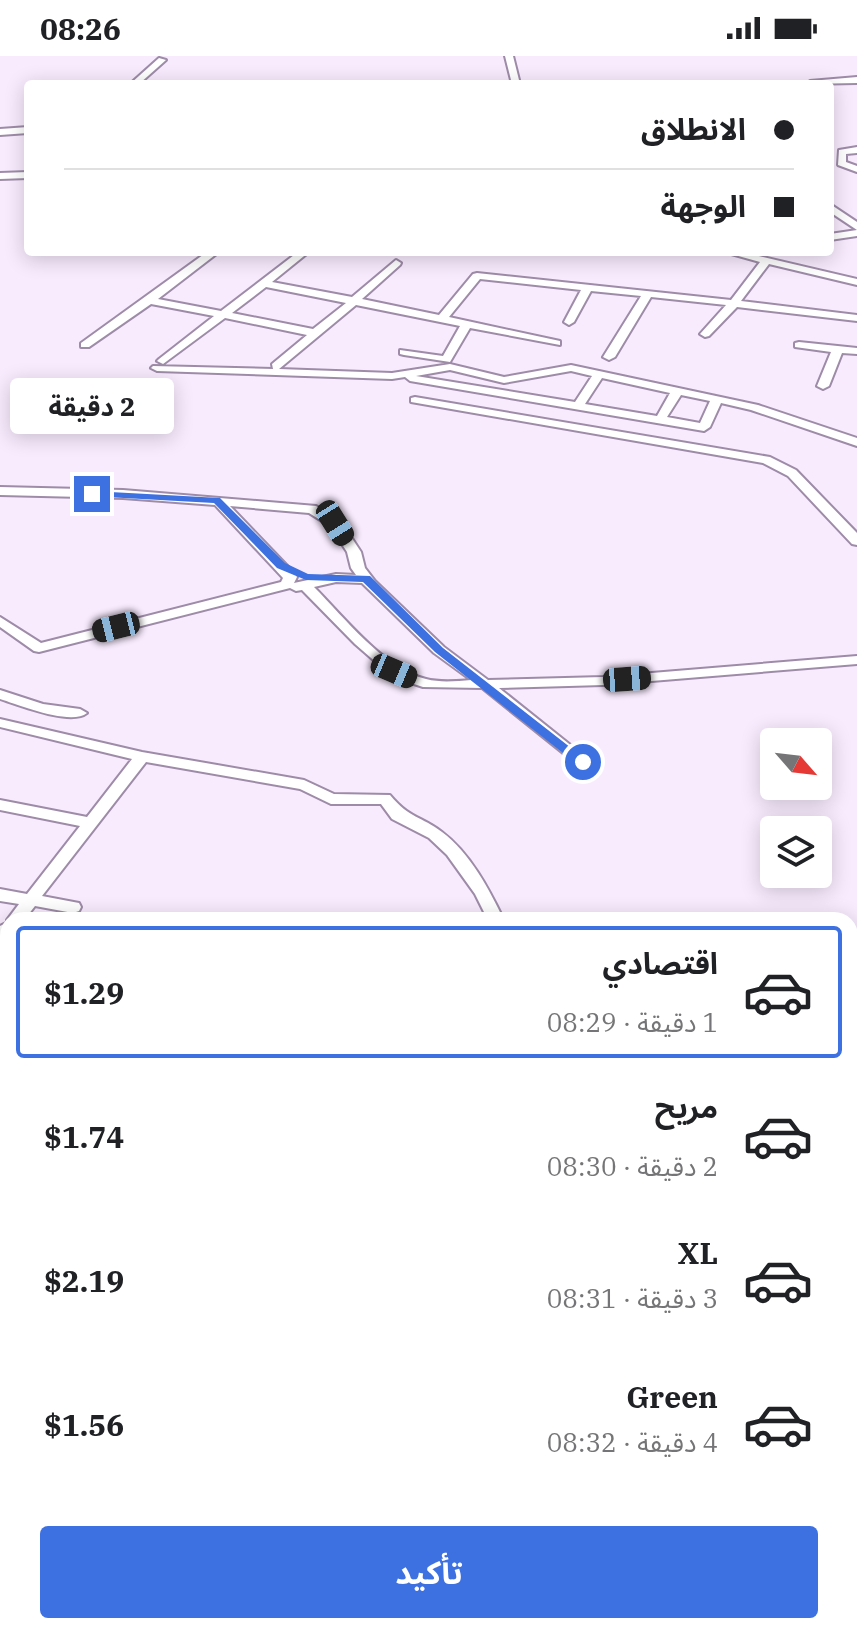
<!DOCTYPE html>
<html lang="ar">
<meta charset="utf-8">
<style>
:root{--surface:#fff;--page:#f2f2f2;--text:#202124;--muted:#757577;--line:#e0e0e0;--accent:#3d70e0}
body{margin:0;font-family:"IBM Plex Serif","Noto Sans Arabic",serif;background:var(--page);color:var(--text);direction:rtl;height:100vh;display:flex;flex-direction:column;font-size:30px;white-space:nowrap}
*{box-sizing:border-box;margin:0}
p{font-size:26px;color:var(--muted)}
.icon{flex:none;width:44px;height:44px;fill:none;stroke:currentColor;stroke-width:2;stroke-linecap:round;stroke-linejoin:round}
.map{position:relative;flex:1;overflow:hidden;direction:ltr}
.details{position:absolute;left:0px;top:856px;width:858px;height:722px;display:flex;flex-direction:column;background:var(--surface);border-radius:24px 24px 0 0;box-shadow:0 4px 20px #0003;direction:rtl}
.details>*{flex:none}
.hud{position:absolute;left:24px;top:24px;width:810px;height:176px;border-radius:8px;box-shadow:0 4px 20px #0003;direction:rtl;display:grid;align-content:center;height:176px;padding:0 40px;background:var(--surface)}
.needle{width:52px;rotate:118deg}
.fabs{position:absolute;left:760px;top:672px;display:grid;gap:16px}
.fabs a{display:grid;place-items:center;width:72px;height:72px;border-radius:8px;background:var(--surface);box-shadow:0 4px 20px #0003;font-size:40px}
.end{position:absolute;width:36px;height:36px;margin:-18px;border:10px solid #3d70e0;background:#fff;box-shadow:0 0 0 4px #fff}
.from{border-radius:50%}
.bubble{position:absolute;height:56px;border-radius:8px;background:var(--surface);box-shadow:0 4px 20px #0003;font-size:26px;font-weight:700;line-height:56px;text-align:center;direction:rtl}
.car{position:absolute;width:24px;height:48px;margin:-24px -12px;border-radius:10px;box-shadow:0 0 6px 2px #0007;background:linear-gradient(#222 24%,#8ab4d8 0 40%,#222 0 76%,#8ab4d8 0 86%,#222 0)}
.hud b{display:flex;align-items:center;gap:28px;height:76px;font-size:30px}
.hud b+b{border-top:2px solid var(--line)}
.hud i{width:20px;height:20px;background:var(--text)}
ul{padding:14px 0 0;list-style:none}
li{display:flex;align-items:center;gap:24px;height:132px;margin:0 16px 12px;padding:0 24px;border:4px solid transparent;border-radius:8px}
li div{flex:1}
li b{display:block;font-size:30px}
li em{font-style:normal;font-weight:700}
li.current{border-color:var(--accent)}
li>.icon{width:72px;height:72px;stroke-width:1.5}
.primary-button{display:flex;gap:16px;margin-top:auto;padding:16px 40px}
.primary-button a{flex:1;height:92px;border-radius:8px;background:var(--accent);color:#fff;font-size:32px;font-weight:700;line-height:92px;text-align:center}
.status{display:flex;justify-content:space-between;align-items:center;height:56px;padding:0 40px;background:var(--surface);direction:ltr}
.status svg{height:22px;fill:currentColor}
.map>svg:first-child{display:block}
</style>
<div class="status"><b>08:26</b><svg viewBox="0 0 49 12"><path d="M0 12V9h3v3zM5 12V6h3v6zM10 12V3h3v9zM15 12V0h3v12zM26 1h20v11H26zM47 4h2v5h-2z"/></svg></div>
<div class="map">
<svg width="857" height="1577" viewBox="0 0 857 1577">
<rect width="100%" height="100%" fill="#f8ebfe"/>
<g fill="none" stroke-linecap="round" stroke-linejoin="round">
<g stroke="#9e8ba8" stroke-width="4">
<g id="minor">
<path d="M505,0h8l7,28h-8z"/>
<path d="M159,2l7,2 -27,24h-9z"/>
<path d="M857,21v6l-51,1 4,-3z"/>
<path d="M28,71v6l-28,2v-6z"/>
<path d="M857,91v6l-11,1v8l11,4v6l-19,-7 1,-15z"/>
<path d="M28,116v6l-28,1v-6z"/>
<path d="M830,148l27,18v8l-27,-18z"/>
<path d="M857,174v6l-27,4v-6z"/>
<path d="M207,196h12l-61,47 63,12 77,-59h11l-37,30 80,15 44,-37 5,3 -1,2 -38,34 77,16 34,-41 4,-1 254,27 29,-38 -36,-10h18l115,27v6l-88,-21 -28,37 116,14v6l-120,-14 -28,29 -4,1 -5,-3 26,-29 -75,-8 -36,60 -6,3 -6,-3 38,-61 -50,-5 -17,31 -5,3 -5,-3 17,-32 -101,-11 -31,38 111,24v4l-90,-17 -20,34 -46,-7 -4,-1v-4l43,6 17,-30 -104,-21 -77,64 113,4 58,-9 54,13 67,-12 187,40 99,33v8l-106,-36 -30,-7 -11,24 -6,4 -294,-50 -5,-4 -13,2 -235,-8 -6,-3 2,-2 120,3 -1,-5 35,-29 -82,-17 -62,46 -6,-3 2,-2 55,-43 -63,-12 -62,43h-8v-4zM266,231l80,16 -33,26 -81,-16zM450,314l54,13 67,-12 21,5 -17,26 -159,-26zM602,322l68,15 -13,23 -72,-12zM681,339l29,6 -10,22 -33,-6z"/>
<path d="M799,286l58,6v6l-15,-1 -13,33 -6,3 -6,-3 14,-34 -36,-5v-4z"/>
<path d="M415,341l355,60 26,13 61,63v12l-5,-1 -64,-68 -25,-13 -352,-61v-4z"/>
<path d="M0,431l123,3 193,16 24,14 21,32 4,16 10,13 69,66 44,33 115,-3 254,-21v8l-254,21 -104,3 89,71 3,3 -3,3h-10l-96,-77 -59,-1 -21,-7 -16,-9 -31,-27 -53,-54 -6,1 -6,-3 -251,64 -5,-1 -34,-24v-10l41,26 240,-61 2,-4 -68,-73 -92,-7 -123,-3zM230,450l79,7 21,13 17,26 4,16 5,7 -20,-1 -42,9 3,-6 -2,-3zM336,526l26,1 72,70 37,27c-14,1 -30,3 -45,-1 -42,-10 -82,-62 -112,-92z"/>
<path d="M0,634l43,14 37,5 7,4c-16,13 -68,-8 -87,-14z"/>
<path d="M0,663l142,33 162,28 30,14 56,1c20,24 31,21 52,37 28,21 47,57 62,88h-16l-13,-26 -28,-39 -18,-17 -37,-19 -11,-15h-50l-31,-15 -154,-27 -104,134 37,7 2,4 -2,4 -6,2 -38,-7 -11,14h-16v19l-8,4v-17l8,-4 -1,-2 12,-16 -19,-3v-12l27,5 53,-68 -80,-16v-10l87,17 45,-58 -132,-32z"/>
<path d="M850,1054l7,2v14l-7,-2z"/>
<path d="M850,1558l7,2v17h-15l-3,-7h11z"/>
</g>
</g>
<use href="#minor" fill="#fff" fill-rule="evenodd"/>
</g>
<path fill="#3d70e0" d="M92,435l128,7 65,65 23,11 62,2 73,72 146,114 -11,3 -143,-113 -72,-70 -57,-2 -29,-12 -63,-65 -126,-7z"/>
</svg>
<div class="fabs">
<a><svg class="needle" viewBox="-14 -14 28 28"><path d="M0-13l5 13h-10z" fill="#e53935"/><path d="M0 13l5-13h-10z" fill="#757577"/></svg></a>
<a><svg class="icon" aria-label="layers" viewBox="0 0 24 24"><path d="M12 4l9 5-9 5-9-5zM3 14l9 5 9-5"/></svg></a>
</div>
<i class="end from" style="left:583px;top:706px"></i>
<i class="end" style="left:92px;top:438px"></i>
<div class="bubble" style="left:10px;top:322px;width:164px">2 دقيقة</div>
<i class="car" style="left:335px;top:467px;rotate:148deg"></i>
<i class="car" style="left:116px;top:571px;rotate:256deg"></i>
<i class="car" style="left:394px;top:615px;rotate:113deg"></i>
<i class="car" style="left:627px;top:623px;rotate:86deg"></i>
<div class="hud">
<b><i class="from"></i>الانطلاق</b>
<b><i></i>الوجهة</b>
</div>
<section class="details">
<ul>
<li class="current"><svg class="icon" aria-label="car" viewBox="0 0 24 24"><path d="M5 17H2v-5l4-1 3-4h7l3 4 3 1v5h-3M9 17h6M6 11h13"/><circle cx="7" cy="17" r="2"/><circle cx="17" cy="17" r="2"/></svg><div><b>اقتصادي</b><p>1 دقيقة · 08:29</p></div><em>$1.29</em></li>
<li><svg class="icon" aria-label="car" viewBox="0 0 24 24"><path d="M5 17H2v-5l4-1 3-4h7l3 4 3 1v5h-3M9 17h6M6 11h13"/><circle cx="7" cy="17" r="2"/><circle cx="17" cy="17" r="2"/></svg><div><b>مريح</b><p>2 دقيقة · 08:30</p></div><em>$1.74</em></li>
<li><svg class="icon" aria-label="car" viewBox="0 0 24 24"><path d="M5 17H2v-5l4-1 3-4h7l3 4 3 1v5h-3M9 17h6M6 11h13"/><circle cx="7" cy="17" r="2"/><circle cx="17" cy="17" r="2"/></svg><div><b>XL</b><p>3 دقيقة · 08:31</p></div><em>$2.19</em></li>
<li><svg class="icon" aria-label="car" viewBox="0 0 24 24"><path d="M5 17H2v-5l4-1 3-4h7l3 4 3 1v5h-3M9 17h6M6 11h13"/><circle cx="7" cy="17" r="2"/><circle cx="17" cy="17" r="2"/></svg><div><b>Green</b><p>4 دقيقة · 08:32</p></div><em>$1.56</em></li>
</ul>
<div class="primary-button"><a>تأكيد</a></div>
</section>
</div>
